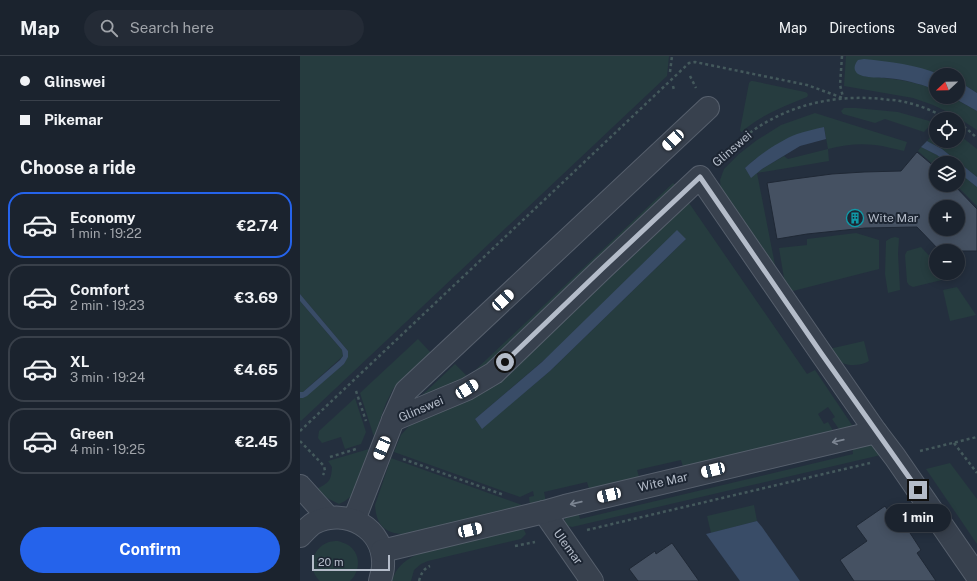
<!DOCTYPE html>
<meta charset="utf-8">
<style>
:root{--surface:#1b232e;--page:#242b36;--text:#f1f3f6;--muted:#a0a4aa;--line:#39404a;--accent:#2563eb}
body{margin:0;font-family:"Public Sans",sans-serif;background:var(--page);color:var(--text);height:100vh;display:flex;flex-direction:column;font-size:15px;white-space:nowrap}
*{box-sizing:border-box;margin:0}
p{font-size:13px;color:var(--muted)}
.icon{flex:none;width:22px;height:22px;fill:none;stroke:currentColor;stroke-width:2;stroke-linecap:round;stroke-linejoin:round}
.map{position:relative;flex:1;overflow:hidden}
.side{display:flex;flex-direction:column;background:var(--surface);width:300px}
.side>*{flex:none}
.banner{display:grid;align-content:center;height:88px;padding:0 20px;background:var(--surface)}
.needle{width:26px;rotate:248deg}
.fabs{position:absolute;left:629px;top:12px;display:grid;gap:8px}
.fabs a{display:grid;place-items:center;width:36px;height:36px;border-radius:50%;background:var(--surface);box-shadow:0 2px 10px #0003,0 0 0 1px var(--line);font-size:20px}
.scale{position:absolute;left:12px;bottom:10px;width:78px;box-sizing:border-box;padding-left:4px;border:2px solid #b4bcc9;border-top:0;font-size:11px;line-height:14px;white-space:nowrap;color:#b4bcc9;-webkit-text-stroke:3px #1d2633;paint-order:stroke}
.end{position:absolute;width:18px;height:18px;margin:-9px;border:5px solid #b4bcc9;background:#111;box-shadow:0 0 0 2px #111}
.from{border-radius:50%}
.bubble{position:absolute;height:28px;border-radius:14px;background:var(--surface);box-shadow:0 2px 10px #0003,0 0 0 1px var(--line);font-size:13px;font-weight:700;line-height:28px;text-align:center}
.car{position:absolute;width:12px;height:24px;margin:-12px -6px;border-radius:5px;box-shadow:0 0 3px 1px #0007;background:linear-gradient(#fff 24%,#345 0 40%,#fff 0 76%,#345 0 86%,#fff 0)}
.banner b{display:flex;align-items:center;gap:14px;height:38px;font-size:15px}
.banner b+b{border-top:1px solid var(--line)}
.banner i{width:10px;height:10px;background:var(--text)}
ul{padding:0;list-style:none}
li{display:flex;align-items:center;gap:12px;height:66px;margin:0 8px 6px;padding:0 12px;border:2px solid var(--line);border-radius:16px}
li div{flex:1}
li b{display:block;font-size:15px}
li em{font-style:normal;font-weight:700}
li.active{border-color:var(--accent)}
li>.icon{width:36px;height:36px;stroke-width:1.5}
h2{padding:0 20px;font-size:18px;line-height:48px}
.action{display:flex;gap:8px;margin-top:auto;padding:8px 20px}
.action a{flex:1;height:46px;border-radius:24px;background:var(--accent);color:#fff;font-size:16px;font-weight:700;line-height:46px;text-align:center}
header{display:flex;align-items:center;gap:24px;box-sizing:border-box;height:56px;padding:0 20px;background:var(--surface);border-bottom:1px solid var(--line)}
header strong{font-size:19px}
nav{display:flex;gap:22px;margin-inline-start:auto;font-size:14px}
.search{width:280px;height:36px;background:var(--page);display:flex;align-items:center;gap:10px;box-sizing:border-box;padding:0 14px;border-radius:22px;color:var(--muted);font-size:15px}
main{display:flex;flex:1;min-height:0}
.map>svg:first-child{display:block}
</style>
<header>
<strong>Map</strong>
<div class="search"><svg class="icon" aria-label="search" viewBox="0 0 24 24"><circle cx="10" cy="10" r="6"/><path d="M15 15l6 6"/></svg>Search here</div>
<nav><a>Map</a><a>Directions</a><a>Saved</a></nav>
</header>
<main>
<section class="side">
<div class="banner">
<b><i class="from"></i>Glinswei</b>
<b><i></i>Pikemar</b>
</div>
<h2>Choose a ride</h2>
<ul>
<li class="active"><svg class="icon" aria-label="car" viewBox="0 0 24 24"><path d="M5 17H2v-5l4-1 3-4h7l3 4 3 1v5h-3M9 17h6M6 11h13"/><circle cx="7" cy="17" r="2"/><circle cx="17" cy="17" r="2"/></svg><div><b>Economy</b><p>1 min · 19:22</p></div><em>€2.74</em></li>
<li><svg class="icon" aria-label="car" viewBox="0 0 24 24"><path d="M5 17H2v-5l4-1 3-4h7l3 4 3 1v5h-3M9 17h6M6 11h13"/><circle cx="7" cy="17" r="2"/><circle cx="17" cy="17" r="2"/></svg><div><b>Comfort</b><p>2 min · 19:23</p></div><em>€3.69</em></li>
<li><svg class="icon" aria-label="car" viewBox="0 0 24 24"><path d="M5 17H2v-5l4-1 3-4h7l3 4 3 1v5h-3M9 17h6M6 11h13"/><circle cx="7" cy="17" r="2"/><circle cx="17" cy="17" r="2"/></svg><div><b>XL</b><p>3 min · 19:24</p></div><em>€4.65</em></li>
<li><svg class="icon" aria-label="car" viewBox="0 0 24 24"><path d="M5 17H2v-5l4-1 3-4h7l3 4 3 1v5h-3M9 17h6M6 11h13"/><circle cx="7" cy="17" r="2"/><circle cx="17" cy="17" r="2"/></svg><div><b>Green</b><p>4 min · 19:25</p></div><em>€2.45</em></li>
</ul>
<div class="action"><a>Confirm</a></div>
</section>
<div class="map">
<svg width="677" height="525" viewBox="0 0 677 525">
<rect width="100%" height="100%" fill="#242f3e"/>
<g fill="#263c3f" fill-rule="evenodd">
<path d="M0,0h369l-2,20 -366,345 -1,-1v-22h3l41,-34 4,-13 -48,-57z"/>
<path d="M546,0h131v37l-11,-7 -8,-4v-7h-17l-10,-4 -68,5c25,2 50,4 73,14v7h16l3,2 22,12v19l-23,-15 -21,-10 -20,-7 -69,-12z"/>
<path d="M451,25h2l52,11 2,1 1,2 -1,2c-22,9 -47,18 -65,35h-1l-1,-2 9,-47z"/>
<path d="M544,52h12l42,4 35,10 -9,10 -39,-13 -10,4 -32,-9 -2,-3z"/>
<path d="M515,57l92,29 -3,9c-10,-2 -19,-5 -29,-6 -16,-2 -31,0 -47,4l1,12 -72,12 19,97 -55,-78 -1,-12 4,-11 15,-15 18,-14 24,-15zM524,71l4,22 -40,10 -4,-3 -22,13 -11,8 -6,-9 9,-8 24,-16z"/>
<path d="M636,74v11h22v-7l19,15v28l-35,-28 -15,-8z"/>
<path d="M621,91l16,8 10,8h-11v4l-18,-16z"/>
<path d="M658,116l19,15v19l-21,-21h2z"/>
<path d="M373,127l6,5 -188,180 -73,31 37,-35 13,13z"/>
<path d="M384,147h5l118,171 8,-4 39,58 -13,4 -9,-13 3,-2 -7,-10 -10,7 6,10 4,-2 7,12 -151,36 -3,-10 -44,10 3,10 -50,12 -3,-10 -43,10 2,10 -16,4 -1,-9 5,-1 -1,-5 -13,6 -126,-45 7,-17 9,-10 59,-29zM386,183l-136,132 -68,57 -7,-9z"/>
<path d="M556,177l23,7v29l-90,23 -4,-8 -6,-36 28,-3v-6z"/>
<path d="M595,181l4,1 -1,16 2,36 -12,3 -3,-19 1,-33 5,-3z"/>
<path d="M621,191l15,16v10h9l5,5 -37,9 -4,-2 -2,-3 -2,-27 2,-4z"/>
<path d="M657,231l19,28 -26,6 -7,-31z"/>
<path d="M0,245l42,49 1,6 -40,36 -3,1z"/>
<path d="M118,283l13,14 -38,36 -7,14 -12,34 -14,-44z"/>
<path d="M564,285l5,20c-8,5 -24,6 -32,-1 -3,-3 -5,-8 -8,-11z"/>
<path d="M55,342l11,34 -5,12 -16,5 -4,-12 -19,6 -4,-5 1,-7z"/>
<path d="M570,387l5,3 6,9 -309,72 -4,-1 -3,-4v-5l13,-6 2,8 273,-65 -1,-8z"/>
<path d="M69,393l-18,47 -6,5 -6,3 -10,-5 -11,-7 -1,-3c12,-7 14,-7 15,-22l-4,-6z"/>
<path d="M91,402l131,47 2,2 -122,27c-19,-1 -26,-11 -27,-29z"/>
<path d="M650,407l27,36v45l-51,-75z"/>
<path d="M454,449l3,16 -46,12 -4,-17z"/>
<path d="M218,474h6l2,4 -5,5 -93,22 -7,3 -7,6 -3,11h-19c5,-16 14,-21 29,-29z"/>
<path d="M38,485c3,1 7,2 10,4 13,8 13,26 2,36h-30c-13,-11 -8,-34 9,-39 3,-1 6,-1 9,-1z"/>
</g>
<g fill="#394c67">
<path d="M564,3c27,3 51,5 77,16h-5v15c-12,-5 -27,-9 -40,-11 -10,-2 -30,0 -38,-5 -5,-4 -4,-9 0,-14z"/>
<path d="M658,26l8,4 11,7v18l-25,-14h6z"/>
<path d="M524,71l2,12 -26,7 -38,23 -11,9 -6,-10c14,-13 34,-27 52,-34 9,-3 18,-5 27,-7z"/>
<path d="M627,85l15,8 35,28v10l-19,-15v-9h-11l-10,-8 -16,-8z"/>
<path d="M377,174l9,9 -136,132 -68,58 -7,-10 67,-57z"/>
<path d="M0,238l48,57v6l-4,7 -37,32 -4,2h-3v-6h3l37,-32 3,-4 -1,-6 -42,-49z"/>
<path d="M457,465l5,6 38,54h-60l-34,-47z"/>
</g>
<g fill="#455162" stroke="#1f2835" fill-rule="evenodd">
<path d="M617,96l19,16v17h18l23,24v42h-37l-23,-24 -52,1 -58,6 -30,5 -10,-56 27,-4 38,-5 32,-2 37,-1zM636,151h22v22h-22z"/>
<path d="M585,450l12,18 5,-3 10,15 9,14 -4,3 19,28h-82l-14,-21 27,-19 -11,-15z"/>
<path d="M372,487l27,38h-61l-9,-12 26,-18 1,3z"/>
</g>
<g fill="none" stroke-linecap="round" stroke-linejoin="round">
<g stroke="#565f6c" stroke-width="24">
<g id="minor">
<path d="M93,364l74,-31 27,-16 109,-105 97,-91 121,176 55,79 19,25 82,119"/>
<path d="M0,430l29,32"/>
<path d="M244,456l48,69"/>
<path d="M54,464l39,-100 13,-29 302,-283"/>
<path d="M0,480c4,-4 9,-10 14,-13 32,-16 71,5 69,43 0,5 -2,10 -3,15"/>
<path d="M82,495l162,-39 21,-6 311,-74"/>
</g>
</g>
<g stroke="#44595c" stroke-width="2.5" stroke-dasharray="3 3" stroke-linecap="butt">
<path d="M542,0l-2,29 3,12"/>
<path d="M370,16l2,-16"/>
<path d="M390,20l6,12"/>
<path d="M373,30l1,4"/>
<path d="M658,68l8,4 11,10"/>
<path d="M418,104c10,-10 21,-20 33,-28 40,-29 90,-39 139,-32 5,0 10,1 15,2 14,3 31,10 43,17"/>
<path d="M56,335l10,30"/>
<path d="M0,375l389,-368 6,-1 112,23 36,13"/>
<path d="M0,385l24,25 1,5 -2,4"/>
<path d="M654,387l23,30"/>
<path d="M620,395l57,-14"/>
<path d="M30,401l26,-8"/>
<path d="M103,403l101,36"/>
<path d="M287,474l283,-67"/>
<path d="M215,490l20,-4"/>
<path d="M119,525c2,-7 4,-12 11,-15"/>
</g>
<use href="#minor" stroke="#38414e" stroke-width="22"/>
</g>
<defs><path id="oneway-shaft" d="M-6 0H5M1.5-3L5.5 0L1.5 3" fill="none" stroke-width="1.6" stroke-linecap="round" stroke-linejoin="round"/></defs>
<g stroke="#7c8592">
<use href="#oneway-shaft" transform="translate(538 385) rotate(167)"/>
<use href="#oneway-shaft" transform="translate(276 447) rotate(167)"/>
</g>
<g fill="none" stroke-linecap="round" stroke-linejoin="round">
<path stroke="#b4bcc9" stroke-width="5" d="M205,306l98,-94 97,-91 121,176 97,137"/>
</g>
<defs>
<g id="building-ring" transform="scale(0.9)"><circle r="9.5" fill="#1d2633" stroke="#0f9aa8" stroke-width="1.5"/><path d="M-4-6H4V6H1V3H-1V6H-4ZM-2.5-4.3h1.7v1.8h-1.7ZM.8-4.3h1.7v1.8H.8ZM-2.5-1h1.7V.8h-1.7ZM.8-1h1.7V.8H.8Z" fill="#0f9aa8"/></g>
</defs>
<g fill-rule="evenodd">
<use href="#building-ring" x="555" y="162"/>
</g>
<g text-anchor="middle" stroke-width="4" stroke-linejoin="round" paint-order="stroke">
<g font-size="12" fill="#b4bcc9" stroke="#1d2633">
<text transform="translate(432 93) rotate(-41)" y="4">Glinswei</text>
<text transform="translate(121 353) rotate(-23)" y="4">Glinswei</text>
<text transform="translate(363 426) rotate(-13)" y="4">Wite Mar</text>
<text transform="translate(268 491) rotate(54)" y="4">Ulemar</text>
</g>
<g font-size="12" fill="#b4bcc9" stroke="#1d2633" text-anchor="start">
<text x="568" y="166">Wite Mar</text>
</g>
</g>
</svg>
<div class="fabs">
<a><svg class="needle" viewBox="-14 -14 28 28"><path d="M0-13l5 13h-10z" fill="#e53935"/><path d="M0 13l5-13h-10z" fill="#a0a4aa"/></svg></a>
<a><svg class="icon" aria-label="locate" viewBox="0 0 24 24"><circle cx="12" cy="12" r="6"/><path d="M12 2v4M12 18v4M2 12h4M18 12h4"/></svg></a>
<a><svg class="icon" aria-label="layers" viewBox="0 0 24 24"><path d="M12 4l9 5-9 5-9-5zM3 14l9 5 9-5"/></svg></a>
<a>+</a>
<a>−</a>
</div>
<div class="scale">20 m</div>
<i class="end from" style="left:205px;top:306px"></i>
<i class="end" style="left:618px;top:434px"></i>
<div class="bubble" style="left:585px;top:448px;width:66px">1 min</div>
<i class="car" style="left:373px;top:84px;rotate:227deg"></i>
<i class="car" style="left:203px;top:244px;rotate:47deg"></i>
<i class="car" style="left:167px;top:333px;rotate:58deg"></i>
<i class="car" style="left:82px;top:392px;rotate:203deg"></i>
<i class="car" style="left:413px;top:414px;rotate:256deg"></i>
<i class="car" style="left:309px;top:439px;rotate:257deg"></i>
<i class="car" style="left:170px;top:474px;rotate:77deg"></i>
</div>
</main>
